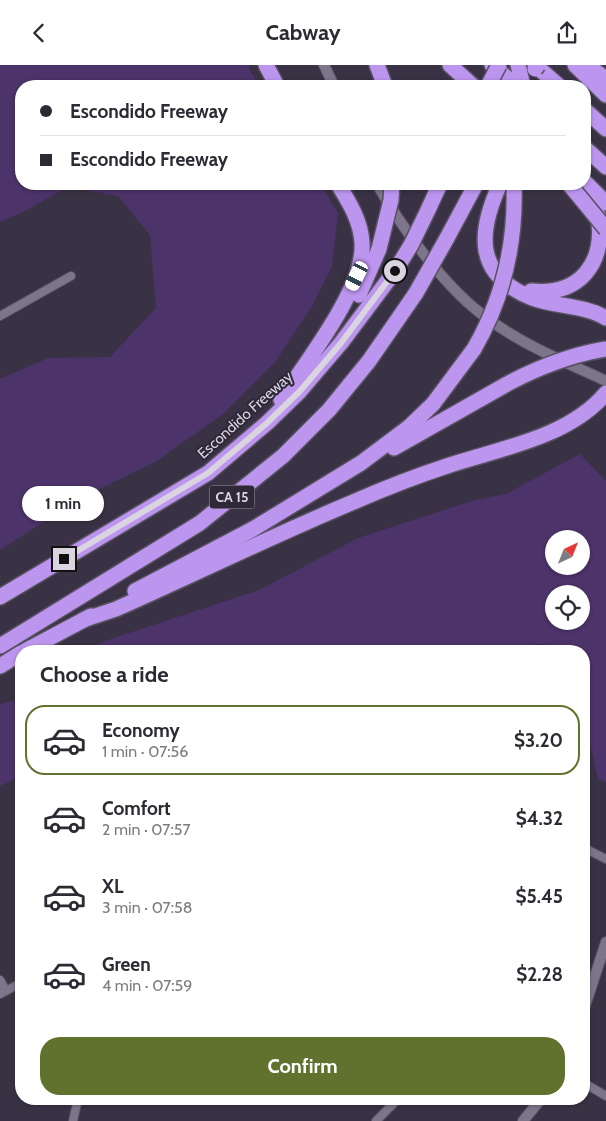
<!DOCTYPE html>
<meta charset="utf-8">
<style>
:root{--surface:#fff;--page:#f7f7f7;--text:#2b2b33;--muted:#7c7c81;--line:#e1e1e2;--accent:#61722e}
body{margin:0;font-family:Cabin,sans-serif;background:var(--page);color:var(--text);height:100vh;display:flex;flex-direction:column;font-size:19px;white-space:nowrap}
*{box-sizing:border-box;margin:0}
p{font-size:16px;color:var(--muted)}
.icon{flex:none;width:28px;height:28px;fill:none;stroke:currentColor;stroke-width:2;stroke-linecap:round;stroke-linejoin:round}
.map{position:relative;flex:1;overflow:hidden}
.details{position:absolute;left:15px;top:580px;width:575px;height:460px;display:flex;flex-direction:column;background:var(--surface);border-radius:20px;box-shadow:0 1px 4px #0004}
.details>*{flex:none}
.top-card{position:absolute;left:15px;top:15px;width:576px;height:110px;border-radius:20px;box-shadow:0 1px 4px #0004;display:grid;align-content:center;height:110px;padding:0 25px;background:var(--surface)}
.needle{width:32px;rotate:43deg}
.fabs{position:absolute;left:545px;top:465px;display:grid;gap:10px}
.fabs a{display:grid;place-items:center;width:45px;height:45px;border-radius:50%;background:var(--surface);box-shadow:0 1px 4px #0004;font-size:25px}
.end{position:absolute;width:22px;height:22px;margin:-11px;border:6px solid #d9d4e0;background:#111;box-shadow:0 0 0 2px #111}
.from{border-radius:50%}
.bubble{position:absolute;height:35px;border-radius:18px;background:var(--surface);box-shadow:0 1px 4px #0004;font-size:16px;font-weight:800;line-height:35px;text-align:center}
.car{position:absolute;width:15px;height:30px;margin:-15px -8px;border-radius:6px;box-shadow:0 0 4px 1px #0007;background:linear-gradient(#fff 24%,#345 0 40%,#fff 0 76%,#345 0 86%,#fff 0)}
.top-card b{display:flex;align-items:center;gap:18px;height:48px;font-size:19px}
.top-card b+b{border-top:1px solid var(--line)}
.top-card i{width:12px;height:12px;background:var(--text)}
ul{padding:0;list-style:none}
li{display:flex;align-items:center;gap:15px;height:70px;margin:0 10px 8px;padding:0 15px;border:2px solid transparent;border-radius:20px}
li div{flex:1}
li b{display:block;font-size:19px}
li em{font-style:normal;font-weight:800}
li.active{border-color:var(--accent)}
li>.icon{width:45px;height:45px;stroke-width:1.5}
h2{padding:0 25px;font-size:22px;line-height:60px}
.action{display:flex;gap:10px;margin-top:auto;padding:10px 25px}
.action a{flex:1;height:58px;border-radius:20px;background:var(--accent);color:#fff;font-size:20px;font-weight:800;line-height:58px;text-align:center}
header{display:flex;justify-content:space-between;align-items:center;height:65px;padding:0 25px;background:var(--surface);font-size:22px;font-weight:800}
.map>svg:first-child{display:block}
</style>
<header><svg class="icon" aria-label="back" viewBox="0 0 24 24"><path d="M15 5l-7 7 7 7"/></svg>Cabway<svg class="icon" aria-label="share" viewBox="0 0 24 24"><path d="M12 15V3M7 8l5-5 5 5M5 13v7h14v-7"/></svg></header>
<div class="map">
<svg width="606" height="1056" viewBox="0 0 606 1056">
<rect width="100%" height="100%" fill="#393244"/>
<g fill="#4c3369" fill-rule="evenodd">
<path d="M0,0h249l1,6 10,15h-239v98h299l18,29 -6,53 -20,40 -36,55 -53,53 -66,47 -76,37 -81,52v-171l48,-21 62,-1 46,-49 -6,-73 -32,-39 -51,-9 -42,24 -25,11z"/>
<path d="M580,389l26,27v301l-8,-3 -14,-62v-66h-24c-11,-12 -38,-5 -51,0h-421l14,-9 157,-52 99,-52 117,-38 31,-6zM554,474h27v27h-27zM554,529h27v27h-27z"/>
<path d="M21,631v80l-21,10v-82l13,-3z"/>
</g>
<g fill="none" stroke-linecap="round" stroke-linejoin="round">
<g stroke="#585161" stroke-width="10">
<g id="minor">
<path d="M0,251l71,-40"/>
<path d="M584,783l22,11"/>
<path d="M0,915l5,9"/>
<path d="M0,929l21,-11"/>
<path d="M584,1018l22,13"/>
<path d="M73,1056l5,-22"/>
<path d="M376,1056l22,-22"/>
</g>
</g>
<g stroke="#585161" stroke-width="12">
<g id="tertiary">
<path d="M324,0l10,21"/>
<path d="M377,119c23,41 64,98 102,128 37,30 84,49 127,69"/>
<path d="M584,944l22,-67"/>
<path d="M523,1056l18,-22"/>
</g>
</g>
<g stroke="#585161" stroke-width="18">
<g id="motorway">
<path d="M266,0l11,21"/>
<path d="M377,0l8,21"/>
<path d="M450,0l23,21"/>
<path d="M492,0l24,21"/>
<path d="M518,0l5,21"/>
<path d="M535,0l24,21"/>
<path d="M575,0l31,30"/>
<path d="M587,0l19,14"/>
<path d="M585,45l21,19"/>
<path d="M585,83l21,19"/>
<path d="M585,117l21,21"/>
<path d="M500,119c-22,48 -26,91 32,114 24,9 52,7 74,20"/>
<path d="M428,145l12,-26"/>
<path d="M447,173l29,-54"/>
<path d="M531,226c49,5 75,-28 67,-76"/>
<path d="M359,230l20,-46"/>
<path d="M281,335c25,-38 84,-112 81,-157 -1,-22 -13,-41 -24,-59"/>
<path d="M394,383l113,-64"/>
<path d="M135,526l118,-62 108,-66 48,-36 24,-23 41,-55"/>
<path d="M0,532l208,-124 59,-50 33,-32 41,-48 54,-72"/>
<path d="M83,555l33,-11c79,-35 156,-73 235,-106 32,-14 65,-27 99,-38 52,-17 119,-28 156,-72"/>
<path d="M0,581l200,-123 83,-67 46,-46 40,-49 47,-68"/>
<path d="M25,586l66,-35"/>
<path d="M0,601l21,-13"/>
</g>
</g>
<use href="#minor" stroke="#7d758a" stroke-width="8"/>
<use href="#tertiary" stroke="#7d758a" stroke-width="10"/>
<use href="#motorway" stroke="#bc95ef" stroke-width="15"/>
<g stroke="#585161" stroke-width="18" stroke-linecap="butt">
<g id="motorway-bridge">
<path d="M535,4l3,-4"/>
<path d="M488,21l11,-21"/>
<path d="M569,119l37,45"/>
<path d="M379,184l12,-49 1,-16"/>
<path d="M395,206l16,-26 17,-35"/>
<path d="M416,228l31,-55"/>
<path d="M474,284c29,-50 42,-107 40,-165"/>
<path d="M507,319c32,-17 63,-29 99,-35"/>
</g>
</g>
<use href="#motorway-bridge" stroke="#bc95ef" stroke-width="15"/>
</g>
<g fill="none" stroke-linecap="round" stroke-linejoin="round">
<path stroke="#d9d4e0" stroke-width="6" d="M64,494l144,-86 59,-50 33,-32 41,-48 54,-72"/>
</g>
<g text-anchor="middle" stroke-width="4" stroke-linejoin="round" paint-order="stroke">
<rect fill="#2f2839" stroke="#a6a0ae" stroke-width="1" x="209.5" y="420.5" width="45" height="23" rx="4"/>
<g font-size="14" font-weight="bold" fill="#d9d4e0">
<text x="232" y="437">CA 15</text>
</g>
<g font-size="15" fill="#d9d4e0" stroke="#2f2839">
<text transform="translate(245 350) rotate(-42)" y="5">Escondido Freeway</text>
</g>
</g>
</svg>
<div class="fabs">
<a><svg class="needle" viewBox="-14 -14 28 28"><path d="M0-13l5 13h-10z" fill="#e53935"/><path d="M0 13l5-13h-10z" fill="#7c7c81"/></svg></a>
<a><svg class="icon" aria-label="locate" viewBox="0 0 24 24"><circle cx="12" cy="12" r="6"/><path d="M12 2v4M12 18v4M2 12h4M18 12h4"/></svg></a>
</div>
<i class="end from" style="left:395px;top:206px"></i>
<i class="end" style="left:64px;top:494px"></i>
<div class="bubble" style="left:22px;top:421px;width:82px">1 min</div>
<i class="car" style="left:357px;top:211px;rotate:206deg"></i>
<div class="top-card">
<b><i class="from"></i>Escondido Freeway</b>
<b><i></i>Escondido Freeway</b>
</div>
<section class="details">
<h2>Choose a ride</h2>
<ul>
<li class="active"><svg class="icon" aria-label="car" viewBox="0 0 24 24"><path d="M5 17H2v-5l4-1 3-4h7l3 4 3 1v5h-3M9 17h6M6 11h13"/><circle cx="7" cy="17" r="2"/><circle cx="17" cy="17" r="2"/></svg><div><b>Economy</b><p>1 min · 07:56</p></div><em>$3.20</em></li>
<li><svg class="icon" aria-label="car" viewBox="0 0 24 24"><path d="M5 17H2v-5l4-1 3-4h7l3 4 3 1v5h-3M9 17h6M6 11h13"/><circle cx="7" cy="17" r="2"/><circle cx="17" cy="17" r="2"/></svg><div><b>Comfort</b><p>2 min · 07:57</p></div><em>$4.32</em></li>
<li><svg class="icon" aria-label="car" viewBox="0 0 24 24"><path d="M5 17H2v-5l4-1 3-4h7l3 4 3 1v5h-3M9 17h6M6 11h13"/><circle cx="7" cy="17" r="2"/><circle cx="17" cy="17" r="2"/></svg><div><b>XL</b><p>3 min · 07:58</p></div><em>$5.45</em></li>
<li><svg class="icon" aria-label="car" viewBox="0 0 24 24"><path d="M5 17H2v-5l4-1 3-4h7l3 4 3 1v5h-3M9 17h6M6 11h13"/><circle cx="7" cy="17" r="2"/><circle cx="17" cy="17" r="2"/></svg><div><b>Green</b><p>4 min · 07:59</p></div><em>$2.28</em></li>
</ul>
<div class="action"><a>Confirm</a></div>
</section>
</div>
